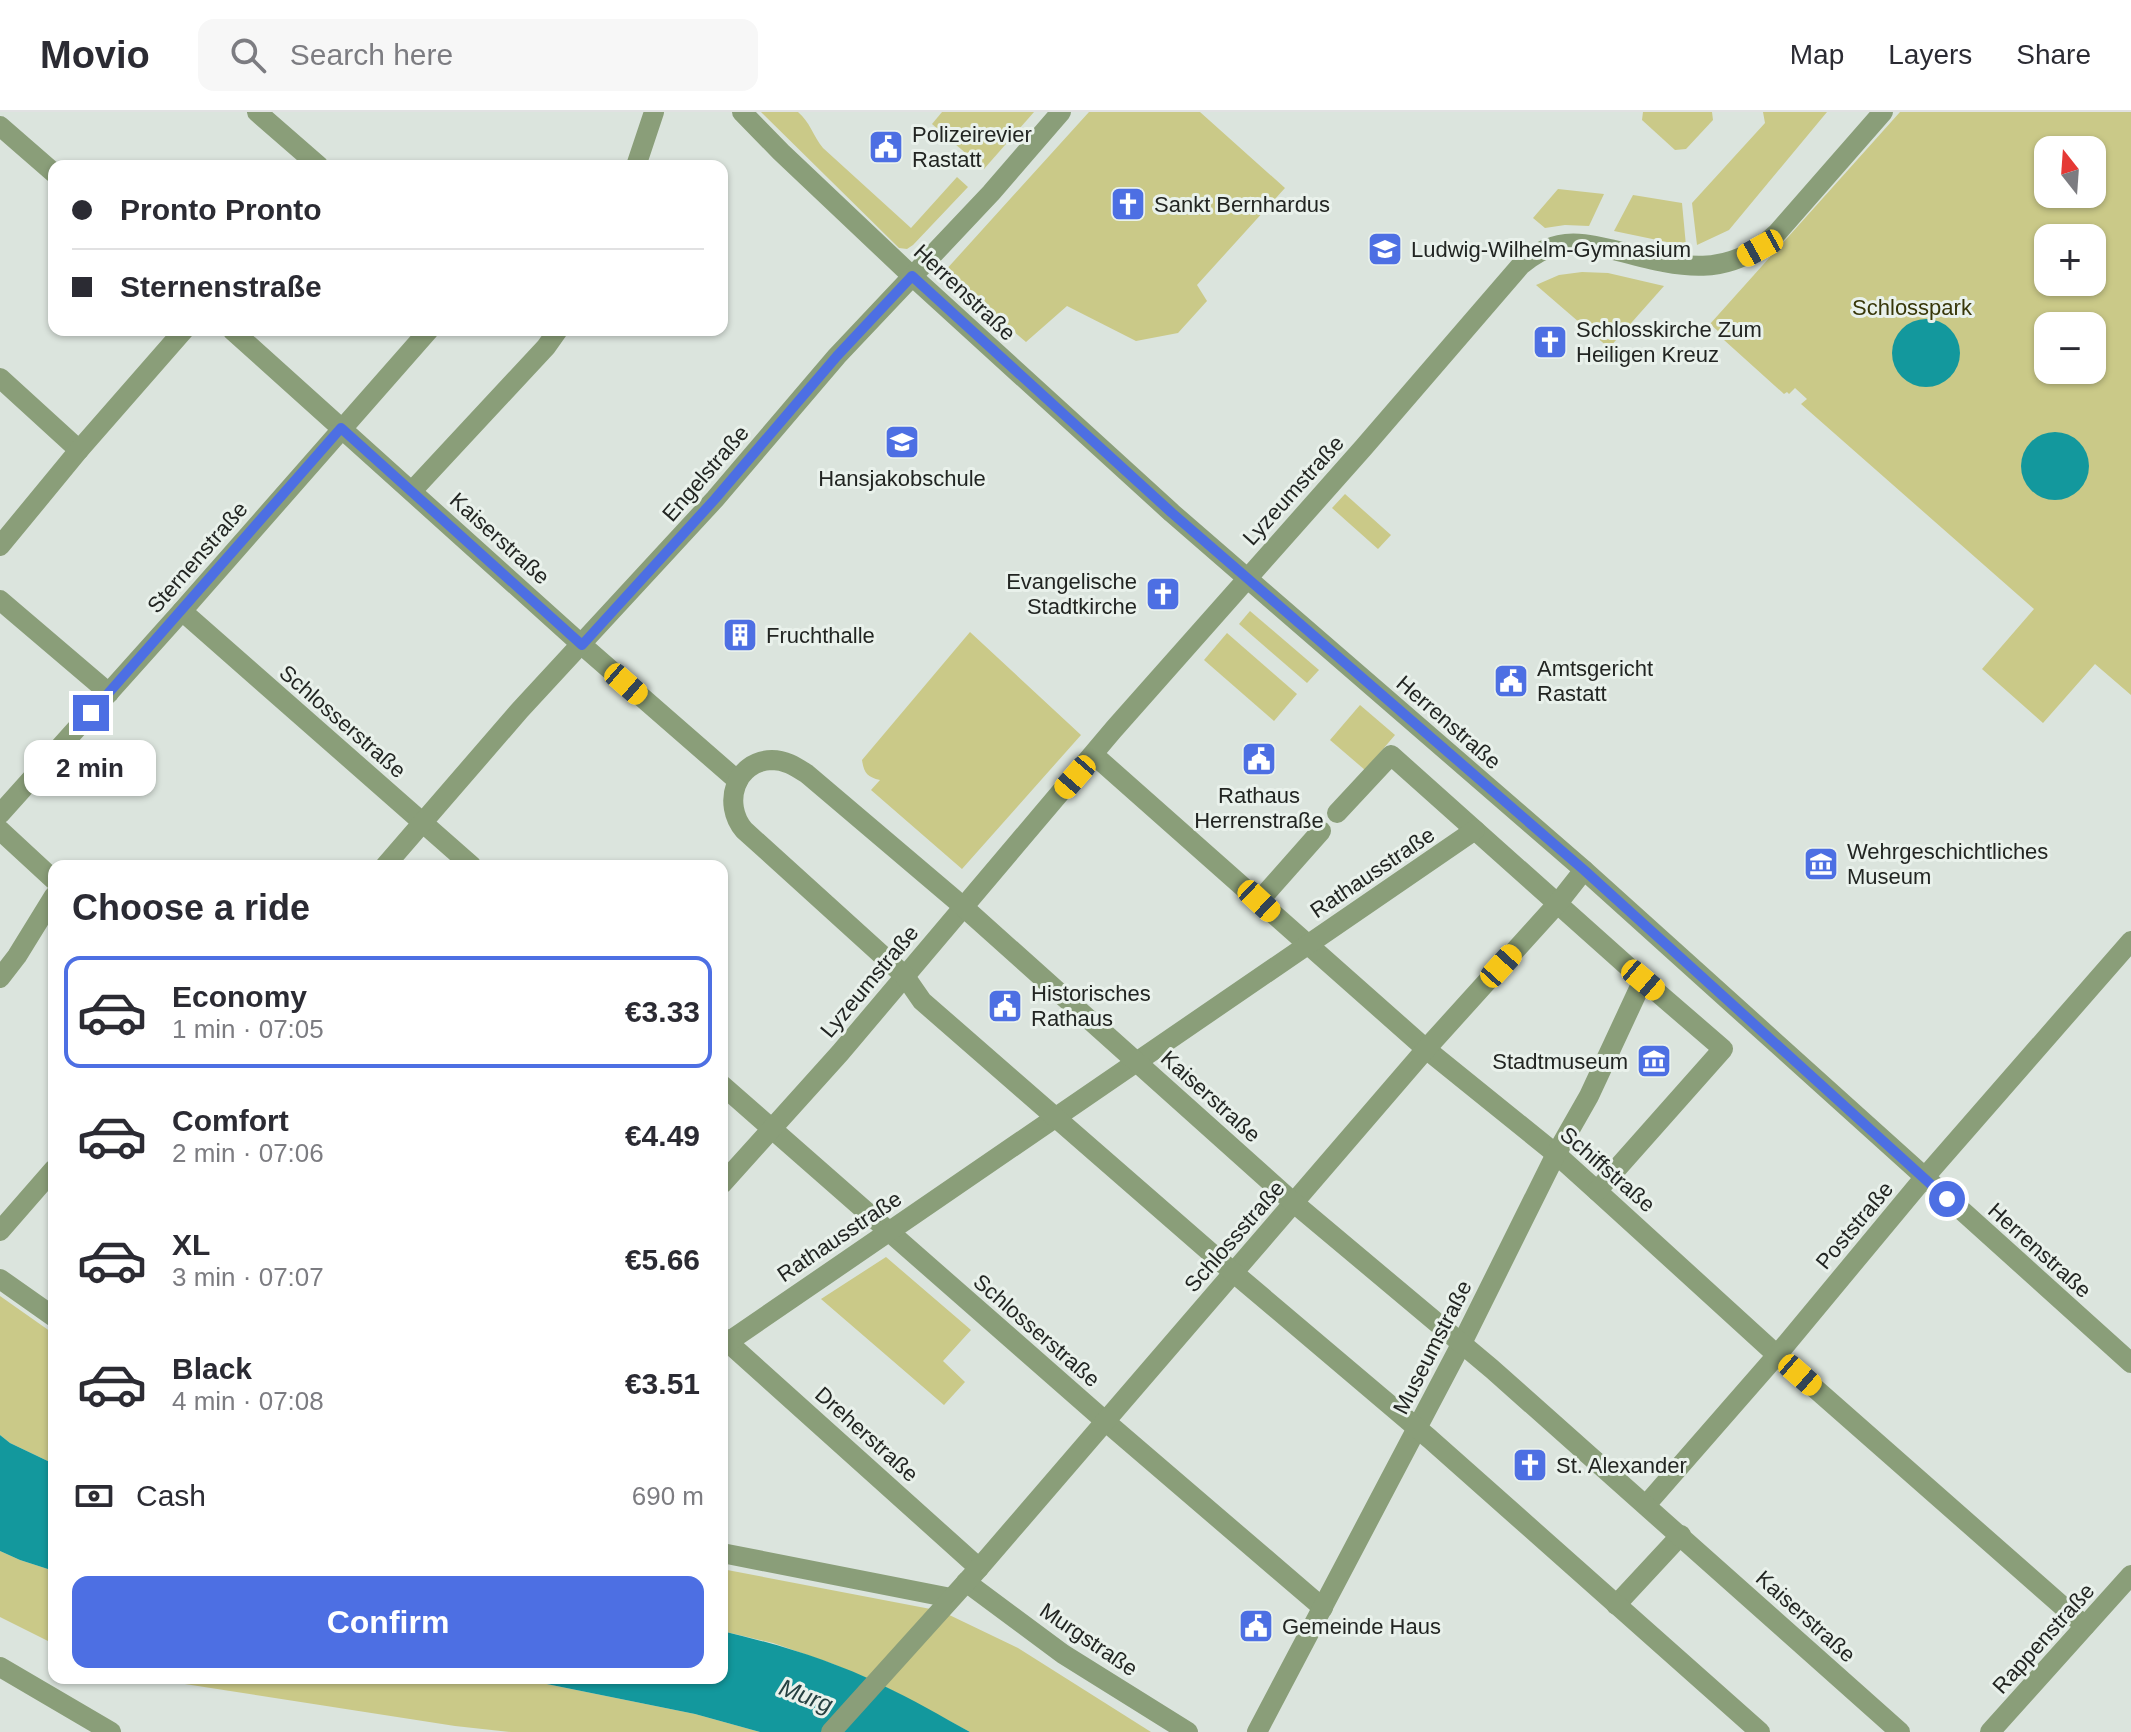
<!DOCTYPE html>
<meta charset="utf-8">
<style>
:root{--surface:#fff;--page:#f7f7f7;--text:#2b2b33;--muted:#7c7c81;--line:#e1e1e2;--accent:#4d6fe3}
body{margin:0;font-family:Arial,sans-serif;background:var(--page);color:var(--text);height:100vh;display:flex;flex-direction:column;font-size:30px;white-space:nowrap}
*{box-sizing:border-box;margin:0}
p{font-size:26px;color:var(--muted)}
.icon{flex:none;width:44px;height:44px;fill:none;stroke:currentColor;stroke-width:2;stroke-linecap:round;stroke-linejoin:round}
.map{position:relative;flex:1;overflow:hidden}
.panel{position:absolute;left:48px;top:748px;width:680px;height:824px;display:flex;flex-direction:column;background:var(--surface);border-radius:16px;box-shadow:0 2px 6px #0004}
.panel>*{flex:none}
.hud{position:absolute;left:48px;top:48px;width:680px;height:176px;border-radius:16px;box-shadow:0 2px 6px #0004;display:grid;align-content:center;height:176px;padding:0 24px;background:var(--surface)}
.needle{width:52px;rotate:343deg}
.buttons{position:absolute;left:2034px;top:24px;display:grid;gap:16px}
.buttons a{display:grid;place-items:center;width:72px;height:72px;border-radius:16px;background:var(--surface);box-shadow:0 2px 6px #0004;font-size:40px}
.end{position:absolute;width:36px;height:36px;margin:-18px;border:10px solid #4d6fe3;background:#fff;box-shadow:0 0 0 4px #fff}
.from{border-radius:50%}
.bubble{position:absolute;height:56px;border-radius:16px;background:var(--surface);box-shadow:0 2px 6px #0004;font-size:26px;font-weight:600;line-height:56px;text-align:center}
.car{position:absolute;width:24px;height:48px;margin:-24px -12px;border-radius:10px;box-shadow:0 0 6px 2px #0007;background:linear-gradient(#f5c518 24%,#345 0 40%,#f5c518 0 76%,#345 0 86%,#f5c518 0)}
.hud b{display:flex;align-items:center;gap:28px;height:76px;font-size:30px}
.hud b+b{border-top:2px solid var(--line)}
.hud i{width:20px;height:20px;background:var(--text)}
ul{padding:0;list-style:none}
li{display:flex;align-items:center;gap:24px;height:112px;margin:0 16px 12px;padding:0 8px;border:4px solid transparent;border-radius:16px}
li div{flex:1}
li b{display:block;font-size:30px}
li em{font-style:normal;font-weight:600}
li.selected{border-color:var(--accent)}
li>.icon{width:72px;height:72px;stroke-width:1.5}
h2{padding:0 24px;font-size:36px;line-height:96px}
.pay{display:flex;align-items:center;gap:20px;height:88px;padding:0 24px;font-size:30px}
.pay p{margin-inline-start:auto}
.cta{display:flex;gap:16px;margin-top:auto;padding:16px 24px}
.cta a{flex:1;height:92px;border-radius:16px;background:var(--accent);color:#fff;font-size:32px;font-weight:600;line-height:92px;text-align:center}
header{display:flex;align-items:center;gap:48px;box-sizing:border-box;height:112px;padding:0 40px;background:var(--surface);border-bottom:2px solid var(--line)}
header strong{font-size:38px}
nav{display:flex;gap:44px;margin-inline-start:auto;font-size:28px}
.search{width:560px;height:72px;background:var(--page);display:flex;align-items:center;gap:20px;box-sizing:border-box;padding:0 28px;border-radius:16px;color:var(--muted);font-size:30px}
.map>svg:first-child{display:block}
</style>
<header>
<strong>Movio</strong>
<div class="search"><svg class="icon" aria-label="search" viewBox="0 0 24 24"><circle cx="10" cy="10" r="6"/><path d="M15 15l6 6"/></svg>Search here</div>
<nav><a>Map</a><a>Layers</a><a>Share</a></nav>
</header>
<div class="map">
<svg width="2131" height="1620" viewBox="0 0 2131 1620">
<rect width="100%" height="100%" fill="#dbe4dd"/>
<g fill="#cac988" fill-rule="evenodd">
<path d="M761,0h37c12,10 15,24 25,36l88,80 46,-51 11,10 -55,58 -6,4 -8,-1z"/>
<path d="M942,0h92l-50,57 -52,-45z"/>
<path d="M1089,0h111l85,76 -88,97 10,16 -29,32 -42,8 -69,-35 -41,36 -82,-70z"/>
<path d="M1643,0h69l1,8 -27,29 -11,1 -33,-30z"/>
<path d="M1763,0h64l-98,118 -32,15 -5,-42 73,-80z"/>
<path d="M1900,0h231v583l-36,-31 -52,59 -61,-54 52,-60 -233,-205 6,-5 -12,-11 -6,6 -2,-2 -3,2 -60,-54 2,-2 -16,-14zM2048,38h44v44h-44zM2048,126h44v44h-44zM2048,214h44v44h-44z"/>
<path d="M1558,77l46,5 -15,32 -24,-1 -20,3 -12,-10z"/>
<path d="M1633,83l49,8 4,43 -72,-15z"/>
<path d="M1582,160l26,1 56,13 -55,62 -73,-63 23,-10z"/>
<path d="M1345,382l46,41 -13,14 -46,-41z"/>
<path d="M1250,499l69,59 -12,13 -68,-59z"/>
<path d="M970,520l111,103 -119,134 -91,-79 9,-10c-13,-3 -16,-7 -18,-20z"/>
<path d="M1227,521l70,61 -23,27 -70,-61z"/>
<path d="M1360,593l35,30 -30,35 -35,-30z"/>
<path d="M886,1145l85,73 -28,31 22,21 -21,23 -123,-106z"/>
<path d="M0,1184l54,38v130l-44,-21 -10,-8z"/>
<path d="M0,1439l20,9 34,11v73l-54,-27z"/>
<path d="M722,1457l219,42 77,37 133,84h-181l-90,-48 -47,-20 -60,-21 -51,-12z"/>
<path d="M157,1566h360l178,36 65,18h-249l-56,-6 -283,-44z"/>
</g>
<g fill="#13989d">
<circle cx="1926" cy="241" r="34"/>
<circle cx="2055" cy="354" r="34"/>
<path d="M0,1323l10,8 44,21v107l-34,-11 -20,-9z"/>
<path d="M722,1519c55,13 109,29 160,54 30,14 59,31 88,47h-210l-65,-18 -178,-36h205z"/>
</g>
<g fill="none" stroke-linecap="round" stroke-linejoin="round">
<g stroke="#8a9e79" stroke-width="20">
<path d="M257,0l62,54"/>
<path d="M742,0l39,40 131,124 260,237 412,357 547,493"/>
<path d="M0,14l54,47"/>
<path d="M636,54l18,-54"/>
<path d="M232,218l350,315 156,136"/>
<path d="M0,266l79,72"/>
<path d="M412,379l134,-144 12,-17"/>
<path d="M0,434l79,-96 105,-120"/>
<path d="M0,488l109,93"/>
<path d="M182,499l290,255"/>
<path d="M1094,643l332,294 130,105 41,37 180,164 308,271"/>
<path d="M1337,701l54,-58 252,225 80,69 -126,142"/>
<path d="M0,702l182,-203 247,-281"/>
<path d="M0,718l54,50"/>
<path d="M385,754l135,-156 195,-211 122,-143 154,-163 70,-81"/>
<path d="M1259,789l62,-70"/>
<path d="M0,866l17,-22 37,-60"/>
<path d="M722,973l383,336 218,187"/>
<path d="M722,1072l118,-131 274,-324 250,-282 157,-182c11,-9 23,-17 38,-20 18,-4 37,1 55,5 62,16 111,32 163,-17l106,-121"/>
<path d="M0,1119l54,-62"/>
<path d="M0,1167l54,38"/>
<path d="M722,1225l257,231"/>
<path d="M728,1230l747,-512"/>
<path d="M1646,1393l131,-150 147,-177 207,-237"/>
<path d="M722,1441l229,45"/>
<path d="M966,1470l97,72 125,78"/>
<path d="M1616,1493l65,-70"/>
<path d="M0,1555l111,65"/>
<path d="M831,1620l148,-164 447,-519 132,-146 26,-33"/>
<path d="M1257,1620l209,-397 90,-181 33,-58 54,-116"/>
<path d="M1760,1620l-330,-293 -196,-166 -312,-272 -18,-26 -160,-145c-22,-26 -9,-69 28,-70 14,0 24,7 35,14l152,129 335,300 198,166 408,363"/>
<path d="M1990,1620l141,-157"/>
</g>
</g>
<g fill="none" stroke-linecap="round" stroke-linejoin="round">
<path stroke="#4d6fe3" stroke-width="10" d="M91,601l250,-285 241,217 133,-146 122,-143 75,-80 260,237 412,357 363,329"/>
</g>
<defs>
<g id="civic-square" transform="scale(1.8)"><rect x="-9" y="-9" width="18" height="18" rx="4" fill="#4d6fe3" stroke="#e9f1eb"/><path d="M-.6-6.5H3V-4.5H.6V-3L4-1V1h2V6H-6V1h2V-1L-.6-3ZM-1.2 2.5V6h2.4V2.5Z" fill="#fff"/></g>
<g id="church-square" transform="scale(1.8)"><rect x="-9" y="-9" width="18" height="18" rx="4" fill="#4d6fe3" stroke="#e9f1eb"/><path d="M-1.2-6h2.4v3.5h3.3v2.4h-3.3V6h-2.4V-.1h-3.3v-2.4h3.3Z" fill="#fff"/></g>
<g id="school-square" transform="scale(1.8)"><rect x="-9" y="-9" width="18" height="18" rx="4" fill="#4d6fe3" stroke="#e9f1eb"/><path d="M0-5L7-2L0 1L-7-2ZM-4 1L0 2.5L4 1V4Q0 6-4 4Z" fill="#fff"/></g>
<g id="building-square" transform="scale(1.8)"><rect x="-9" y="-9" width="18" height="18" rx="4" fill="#4d6fe3" stroke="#e9f1eb"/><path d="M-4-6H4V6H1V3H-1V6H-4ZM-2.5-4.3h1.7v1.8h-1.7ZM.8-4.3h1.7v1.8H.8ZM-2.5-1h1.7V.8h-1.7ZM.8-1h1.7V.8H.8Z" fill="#fff"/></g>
<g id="museum-square" transform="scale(1.8)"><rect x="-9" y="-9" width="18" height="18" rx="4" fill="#4d6fe3" stroke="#e9f1eb"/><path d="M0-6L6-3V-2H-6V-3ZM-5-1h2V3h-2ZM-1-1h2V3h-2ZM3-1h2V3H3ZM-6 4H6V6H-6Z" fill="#fff"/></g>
</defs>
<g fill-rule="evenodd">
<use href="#civic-square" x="886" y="35"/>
<use href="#church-square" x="1128" y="92"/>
<use href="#school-square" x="1385" y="137"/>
<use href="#church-square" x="1550" y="230"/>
<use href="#school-square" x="902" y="330"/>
<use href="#church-square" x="1163" y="482"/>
<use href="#building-square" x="740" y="523"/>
<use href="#civic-square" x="1511" y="569"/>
<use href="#civic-square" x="1259" y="647"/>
<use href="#museum-square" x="1821" y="752"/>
<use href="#civic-square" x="1005" y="894"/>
<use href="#museum-square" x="1654" y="949"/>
<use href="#church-square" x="1530" y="1353"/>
<use href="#civic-square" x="1256" y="1514"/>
</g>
<g text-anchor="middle" stroke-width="6" stroke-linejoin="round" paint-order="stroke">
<g font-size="22" fill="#222522" stroke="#e9f1eb" text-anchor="start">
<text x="912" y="30">Polizeirevier<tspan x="912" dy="25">Rastatt</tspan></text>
<text x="1154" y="100">Sankt Bernhardus</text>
<text x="1411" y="145">Ludwig-Wilhelm-Gymnasium</text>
<text x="1576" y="225">Schlosskirche Zum<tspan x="1576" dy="25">Heiligen Kreuz</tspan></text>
<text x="902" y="374" text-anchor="middle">Hansjakobschule</text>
<text x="1137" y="477" text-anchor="end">Evangelische<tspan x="1137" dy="25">Stadtkirche</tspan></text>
<text x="766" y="531">Fruchthalle</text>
<text x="1537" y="564">Amtsgericht<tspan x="1537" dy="25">Rastatt</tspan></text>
<text x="1259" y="691" text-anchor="middle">Rathaus<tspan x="1259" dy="25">Herrenstraße</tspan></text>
<text x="1847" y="747">Wehrgeschichtliches<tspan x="1847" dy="25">Museum</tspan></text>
<text x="1031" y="889">Historisches<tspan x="1031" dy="25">Rathaus</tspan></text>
<text x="1628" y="957" text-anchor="end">Stadtmuseum</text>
<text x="1556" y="1361">St. Alexander</text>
<text x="1282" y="1522">Gemeinde Haus</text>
</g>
<g font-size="22" fill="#222522" stroke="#e9f1eb">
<text transform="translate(965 180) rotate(43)" y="8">Herrenstraße</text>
<text transform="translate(705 361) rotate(-49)" y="8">Engelstraße</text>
<text transform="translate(1293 378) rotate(-48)" y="8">Lyzeumstraße</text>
<text transform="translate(500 426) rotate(42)" y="8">Kaiserstraße</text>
<text transform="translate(197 445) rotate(-49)" y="8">Sternenstraße</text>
<text transform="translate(343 609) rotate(41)" y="8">Schlosserstraße</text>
<text transform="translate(1449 610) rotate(41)" y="8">Herrenstraße</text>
<text transform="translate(1372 760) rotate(-34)" y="8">Rathausstraße</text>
<text transform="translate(869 869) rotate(-50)" y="8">Lyzeumstraße</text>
<text transform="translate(1211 984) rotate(42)" y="8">Kaiserstraße</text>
<text transform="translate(1608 1057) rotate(41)" y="8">Schiffstraße</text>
<text transform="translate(1854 1113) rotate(-50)" y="8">Poststraße</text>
<text transform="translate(839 1124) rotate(-34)" y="8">Rathausstraße</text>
<text transform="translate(1234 1124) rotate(-49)" y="8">Schlossstraße</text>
<text transform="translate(2040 1138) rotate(42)" y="8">Herrenstraße</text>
<text transform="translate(1037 1218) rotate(41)" y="8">Schlosserstraße</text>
<text transform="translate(1432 1235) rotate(-63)" y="8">Museumstraße</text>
<text transform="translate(867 1322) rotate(42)" y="8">Dreherstraße</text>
<text transform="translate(1806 1504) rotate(42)" y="8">Kaiserstraße</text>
<text transform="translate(2043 1526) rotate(-48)" y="8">Rappenstraße</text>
<text transform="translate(1089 1527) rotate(34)" y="8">Murgstraße</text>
</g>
<g font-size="22" fill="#383709" stroke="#e9f1eb">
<text x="1912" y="203">Schlosspark</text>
</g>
<g font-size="24" font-style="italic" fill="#264041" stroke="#e9f1eb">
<text transform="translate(806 1584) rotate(21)" y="8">Murg</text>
</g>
</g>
</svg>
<div class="buttons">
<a><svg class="needle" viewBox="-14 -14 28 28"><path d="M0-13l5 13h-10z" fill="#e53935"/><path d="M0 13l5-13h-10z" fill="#7c7c81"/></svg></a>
<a>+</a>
<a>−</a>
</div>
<i class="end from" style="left:1947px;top:1087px"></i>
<i class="end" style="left:91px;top:601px"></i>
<div class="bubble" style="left:24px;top:628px;width:132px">2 min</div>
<i class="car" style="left:1760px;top:136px;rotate:241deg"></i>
<i class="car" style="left:626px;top:572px;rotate:131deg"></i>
<i class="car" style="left:1075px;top:665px;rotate:221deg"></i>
<i class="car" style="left:1259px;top:789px;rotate:133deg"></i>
<i class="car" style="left:1501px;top:854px;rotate:42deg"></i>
<i class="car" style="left:1643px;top:868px;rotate:130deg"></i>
<i class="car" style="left:1800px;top:1263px;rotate:131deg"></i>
<div class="hud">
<b><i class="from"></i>Pronto Pronto</b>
<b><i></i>Sternenstraße</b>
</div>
<section class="panel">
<h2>Choose a ride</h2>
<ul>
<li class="selected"><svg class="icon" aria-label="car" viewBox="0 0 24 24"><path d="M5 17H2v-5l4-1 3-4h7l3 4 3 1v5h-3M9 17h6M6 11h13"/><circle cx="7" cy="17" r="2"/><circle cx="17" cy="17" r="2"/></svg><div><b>Economy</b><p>1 min · 07:05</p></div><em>€3.33</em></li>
<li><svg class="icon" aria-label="car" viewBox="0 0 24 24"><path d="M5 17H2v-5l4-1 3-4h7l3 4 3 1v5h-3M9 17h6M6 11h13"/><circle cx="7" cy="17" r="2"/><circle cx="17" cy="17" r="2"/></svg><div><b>Comfort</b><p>2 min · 07:06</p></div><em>€4.49</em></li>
<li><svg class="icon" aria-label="car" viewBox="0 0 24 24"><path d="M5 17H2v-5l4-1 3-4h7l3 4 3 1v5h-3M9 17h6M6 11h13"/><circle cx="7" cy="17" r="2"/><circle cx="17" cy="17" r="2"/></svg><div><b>XL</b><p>3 min · 07:07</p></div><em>€5.66</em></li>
<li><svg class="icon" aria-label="car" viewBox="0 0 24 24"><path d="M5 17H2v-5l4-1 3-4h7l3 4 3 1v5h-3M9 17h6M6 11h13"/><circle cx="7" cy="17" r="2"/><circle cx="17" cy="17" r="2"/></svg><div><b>Black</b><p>4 min · 07:08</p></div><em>€3.51</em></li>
</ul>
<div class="pay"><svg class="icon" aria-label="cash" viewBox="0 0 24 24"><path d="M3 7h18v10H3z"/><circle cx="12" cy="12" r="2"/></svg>Cash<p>690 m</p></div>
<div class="cta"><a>Confirm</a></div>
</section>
</div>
